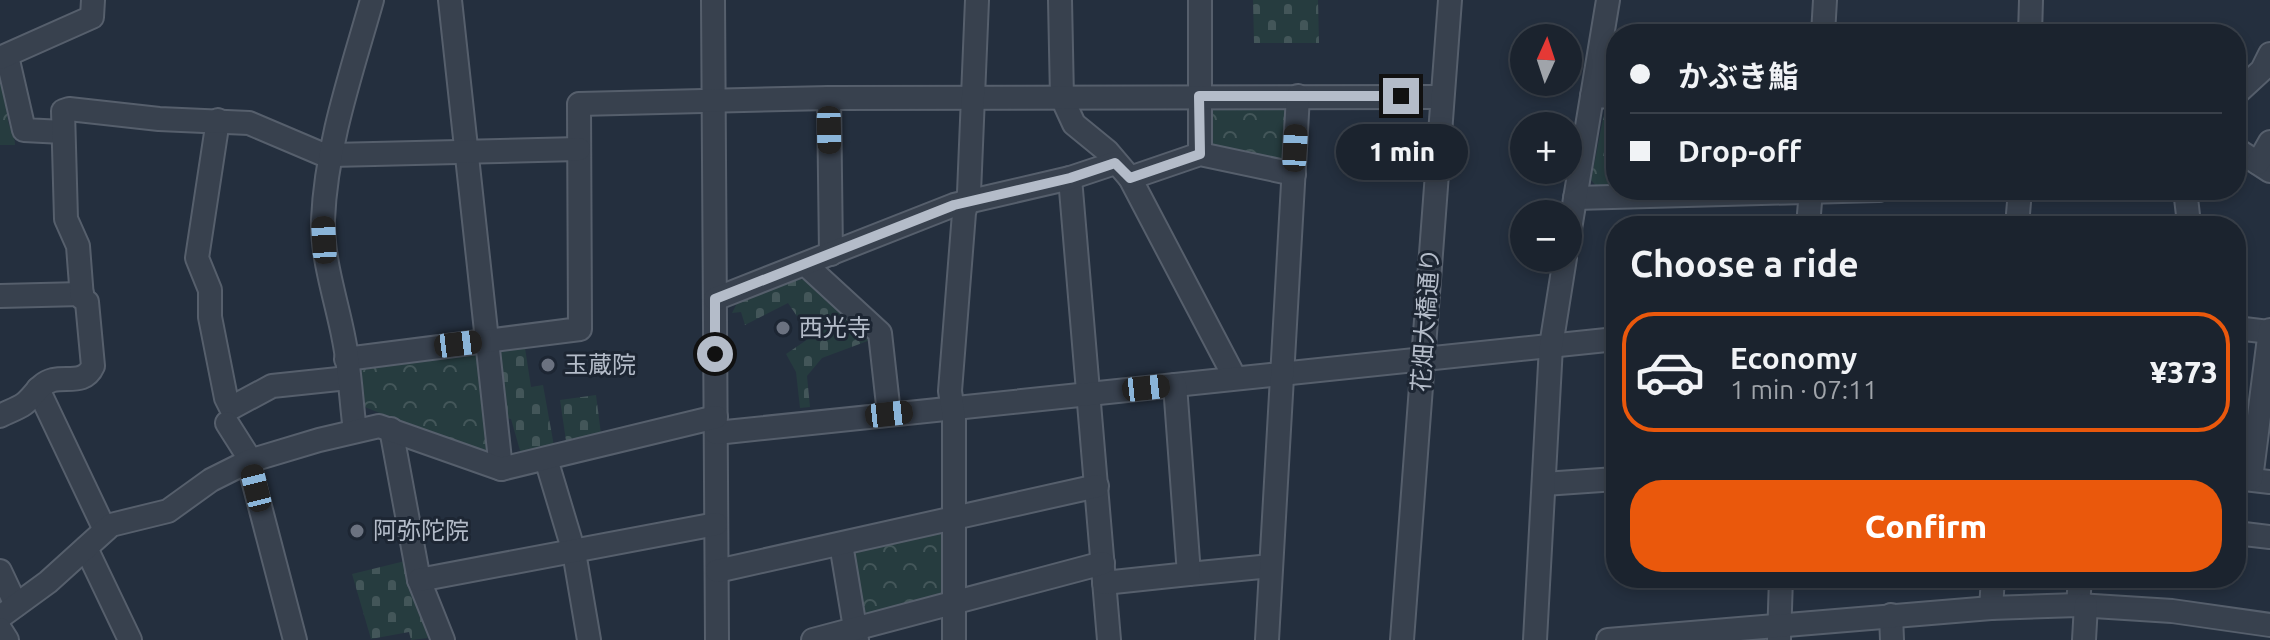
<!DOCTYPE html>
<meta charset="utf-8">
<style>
:root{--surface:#1b232e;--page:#242b36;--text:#f1f3f6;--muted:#a0a4aa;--line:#39404a;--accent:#ea580c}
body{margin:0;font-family:Ubuntu,"Noto Sans JP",sans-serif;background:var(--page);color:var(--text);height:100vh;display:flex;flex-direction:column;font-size:30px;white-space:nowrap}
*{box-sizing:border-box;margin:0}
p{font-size:26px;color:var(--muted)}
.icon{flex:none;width:44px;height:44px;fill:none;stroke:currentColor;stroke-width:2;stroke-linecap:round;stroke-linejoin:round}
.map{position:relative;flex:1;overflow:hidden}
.drawer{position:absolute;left:1606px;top:216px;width:640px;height:372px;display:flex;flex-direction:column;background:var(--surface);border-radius:32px;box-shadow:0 4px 12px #0003,0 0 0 2px var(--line)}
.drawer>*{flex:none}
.guide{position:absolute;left:1606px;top:24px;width:640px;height:176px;border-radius:32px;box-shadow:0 4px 12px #0003,0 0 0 2px var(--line);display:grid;align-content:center;height:176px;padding:0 24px;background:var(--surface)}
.needle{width:52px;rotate:3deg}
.tools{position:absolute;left:1510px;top:24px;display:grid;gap:16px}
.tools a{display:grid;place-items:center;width:72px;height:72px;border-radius:50%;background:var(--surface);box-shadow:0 4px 12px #0003,0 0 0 2px var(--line);font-size:40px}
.end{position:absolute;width:36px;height:36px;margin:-18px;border:10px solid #b4bcc9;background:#111;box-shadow:0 0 0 4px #111}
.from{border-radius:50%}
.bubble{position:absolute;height:56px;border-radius:28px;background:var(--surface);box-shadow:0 4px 12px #0003,0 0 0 2px var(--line);font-size:26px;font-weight:800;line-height:56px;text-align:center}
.car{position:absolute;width:24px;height:48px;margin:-24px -12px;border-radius:10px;box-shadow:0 0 6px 2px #0007;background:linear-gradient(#222 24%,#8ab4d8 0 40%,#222 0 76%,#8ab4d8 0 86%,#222 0)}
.guide b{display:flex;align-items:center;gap:28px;height:76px;font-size:30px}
.guide b+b{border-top:2px solid var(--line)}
.guide i{width:20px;height:20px;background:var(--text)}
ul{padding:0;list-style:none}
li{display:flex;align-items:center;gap:24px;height:120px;margin:0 16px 12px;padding:0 8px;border:4px solid transparent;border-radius:32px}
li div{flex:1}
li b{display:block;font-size:30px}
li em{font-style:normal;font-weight:800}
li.on{border-color:var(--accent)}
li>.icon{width:72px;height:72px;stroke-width:1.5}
h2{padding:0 24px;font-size:36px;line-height:96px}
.primary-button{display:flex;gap:16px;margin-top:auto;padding:16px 24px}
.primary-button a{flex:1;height:92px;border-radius:32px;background:var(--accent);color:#fff;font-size:32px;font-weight:800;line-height:92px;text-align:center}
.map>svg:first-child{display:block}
</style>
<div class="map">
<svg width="2270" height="640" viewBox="0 0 2270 640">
<defs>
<pattern id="forest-crowns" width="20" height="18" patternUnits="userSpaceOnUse" patternTransform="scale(2)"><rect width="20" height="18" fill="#263c3f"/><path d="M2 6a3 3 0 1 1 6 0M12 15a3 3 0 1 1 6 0" fill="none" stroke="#435659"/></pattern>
<pattern id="cemetery-stones" width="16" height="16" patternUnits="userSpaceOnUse" patternTransform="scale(2)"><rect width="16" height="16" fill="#263c3f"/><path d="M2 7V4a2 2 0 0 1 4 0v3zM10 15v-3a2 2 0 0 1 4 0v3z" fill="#435659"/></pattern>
</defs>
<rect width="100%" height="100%" fill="#242f3e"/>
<g fill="url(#forest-crowns)">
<path d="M0,76c7,14 6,29 8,45 2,9 7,14 7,24h-15z"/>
<path d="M1612,105l4,1v80h-20l-5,-6 14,-71z"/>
<path d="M1284,106l4,4 -2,49 -7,4 -65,-14 -5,-7v-30l4,-5z"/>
<path d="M472,353l6,4 12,95 -6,2 -122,-48 -3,-38z"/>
<path d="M943,529l2,65 -78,25 -7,-5 -9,-59 6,-9z"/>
</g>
<g fill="url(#cemetery-stones)">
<path d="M1253,0h65l1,43h-65z"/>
<path d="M800,279l11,3 62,57 -51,19 -15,18 3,31 -10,1 -4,-36 -10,-18 25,-17 -23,-34 -43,22 -4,-13 -9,1 5,-10z"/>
<path d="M525,348l6,39 12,-2 11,61 -33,8 -10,-35 -6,-1 -8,-63 4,-4z"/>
<path d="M596,395l5,39 -35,7 -6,-41z"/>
<path d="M405,561l6,27 17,50 -17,2 -2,-8 -38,7 -19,-65z"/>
</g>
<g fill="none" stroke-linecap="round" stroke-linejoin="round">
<g stroke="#565f6c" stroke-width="26">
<g id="minor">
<path d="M450,0l51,469"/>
<path d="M713,0l4,640"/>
<path d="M1060,0l2,98 12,26 33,27 23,27 105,200"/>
<path d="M1823,34l2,-34"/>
<path d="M2030,34l1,-34"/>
<path d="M7,56l17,74 39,2"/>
<path d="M0,58l92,-41 1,-17"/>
<path d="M2236,94l26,-24 8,-16"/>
<path d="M1592,96l24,1"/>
<path d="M829,98l2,156"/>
<path d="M218,120l-21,138 13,32v27l16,81 5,10 41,-22 76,-8"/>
<path d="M2236,149l34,22"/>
<path d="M1200,154v-154"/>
<path d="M2258,163l12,-21"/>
<path d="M1070,178l39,462"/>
<path d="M1130,178l70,-24 94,20"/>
<path d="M2185,190l3,25 -3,11"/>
<path d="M1575,198l304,-8"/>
<path d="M1808,226l3,-36"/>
<path d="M2017,226l3,-36"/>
<path d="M1568,241l40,-241"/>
<path d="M806,265l74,68 9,81"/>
<path d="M0,296l82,-2"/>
<path d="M715,299l239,-94 116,-27 45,-15"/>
<path d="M2236,328l34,4"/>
<path d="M346,359l234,-30 -1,-225 250,-6 613,-1"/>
<path d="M38,389l67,141"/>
<path d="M0,416c7,-4 17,-7 24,-12 11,-8 14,-20 29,-24 16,-3 32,4 40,-14l-6,-64 -5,-4 -4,-52 -12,-27 -3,-108 6,-2 90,10 90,4 73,31 10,1 247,-6"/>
<path d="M227,423l19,30 49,187"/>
<path d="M391,429l28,151 24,60"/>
<path d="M355,431c-4,-30 -5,-61 -11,-91 -7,-38 -22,-80 -21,-120 3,-75 29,-149 49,-220"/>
<path d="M716,433l900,-94"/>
<path d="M546,459l28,93 15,88"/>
<path d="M2236,478l34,4"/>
<path d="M2251,479l19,-149"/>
<path d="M1544,484l72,-5"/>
<path d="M2236,533l34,4"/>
<path d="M841,544l16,96"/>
<path d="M86,548l44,92"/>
<path d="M0,571l16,34"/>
<path d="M717,571l380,-85"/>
<path d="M1189,574l82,-8"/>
<path d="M419,580l297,-56"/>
<path d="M1104,583l85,-9 -14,-189"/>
<path d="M2078,605l2,-27"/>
<path d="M1991,608l2,-30"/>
<path d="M1891,615l1,25"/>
<path d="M0,617l48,-35 63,-57 57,-14 43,-31 38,-19 70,-21 60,-14 122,43 215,-52"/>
<path d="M0,629l7,11"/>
<path d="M1779,639l2,-61"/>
<path d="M813,640l290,-77"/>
<path d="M954,640v-222l-4,-27 14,-178 5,-20 8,-193"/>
<path d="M1267,640l31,-544"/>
<path d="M1402,640l48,-640"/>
<path d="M1535,640l16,-294 14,-88"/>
<path d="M1608,640l383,-32 87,-3 94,6 98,14"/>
<path d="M2084,640l2,-35"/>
</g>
</g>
<use href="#minor" stroke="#38414e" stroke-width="22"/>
</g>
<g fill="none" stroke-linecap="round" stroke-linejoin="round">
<path stroke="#b4bcc9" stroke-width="10" d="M715,354v-55l239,-94 116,-27 45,-15 15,15 70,-24 -1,-58h202"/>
</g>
<g fill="#6b7280" stroke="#1d2633" stroke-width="3">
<circle cx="783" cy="328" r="8"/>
<circle cx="548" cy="365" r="8"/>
<circle cx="357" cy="531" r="8"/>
</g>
<g text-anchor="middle" stroke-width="6" stroke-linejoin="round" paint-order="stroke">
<g font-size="24" fill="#b4bcc9" stroke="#1d2633">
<text transform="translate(1426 320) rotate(-86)" y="8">花畑大橋通り</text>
</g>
<g font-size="24" fill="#b4bcc9" stroke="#1d2633" text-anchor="start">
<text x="799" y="336">西光寺</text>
<text x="564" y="373">玉蔵院</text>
<text x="373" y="539">阿弥陀院</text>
</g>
</g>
</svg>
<div class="tools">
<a><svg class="needle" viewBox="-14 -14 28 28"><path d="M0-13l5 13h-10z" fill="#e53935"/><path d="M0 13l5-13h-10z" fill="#a0a4aa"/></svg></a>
<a>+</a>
<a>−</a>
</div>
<i class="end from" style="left:715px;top:354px"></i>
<i class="end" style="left:1401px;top:96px"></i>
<div class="bubble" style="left:1336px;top:124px;width:132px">1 min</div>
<i class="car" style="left:829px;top:130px;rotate:179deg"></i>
<i class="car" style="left:1295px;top:148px;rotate:3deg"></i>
<i class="car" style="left:324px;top:240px;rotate:357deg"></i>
<i class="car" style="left:458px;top:344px;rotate:83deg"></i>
<i class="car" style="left:1146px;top:388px;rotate:84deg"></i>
<i class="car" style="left:889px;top:414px;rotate:84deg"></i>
<i class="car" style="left:256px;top:488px;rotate:346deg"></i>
<div class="guide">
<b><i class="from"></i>かぶき鮨</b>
<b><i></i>Drop-off</b>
</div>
<section class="drawer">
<h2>Choose a ride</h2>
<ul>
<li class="on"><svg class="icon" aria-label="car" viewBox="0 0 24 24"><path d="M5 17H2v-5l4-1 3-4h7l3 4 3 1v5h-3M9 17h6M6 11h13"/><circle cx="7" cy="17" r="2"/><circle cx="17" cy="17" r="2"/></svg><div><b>Economy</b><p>1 min · 07:11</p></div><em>¥373</em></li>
</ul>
<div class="primary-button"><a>Confirm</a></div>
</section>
</div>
